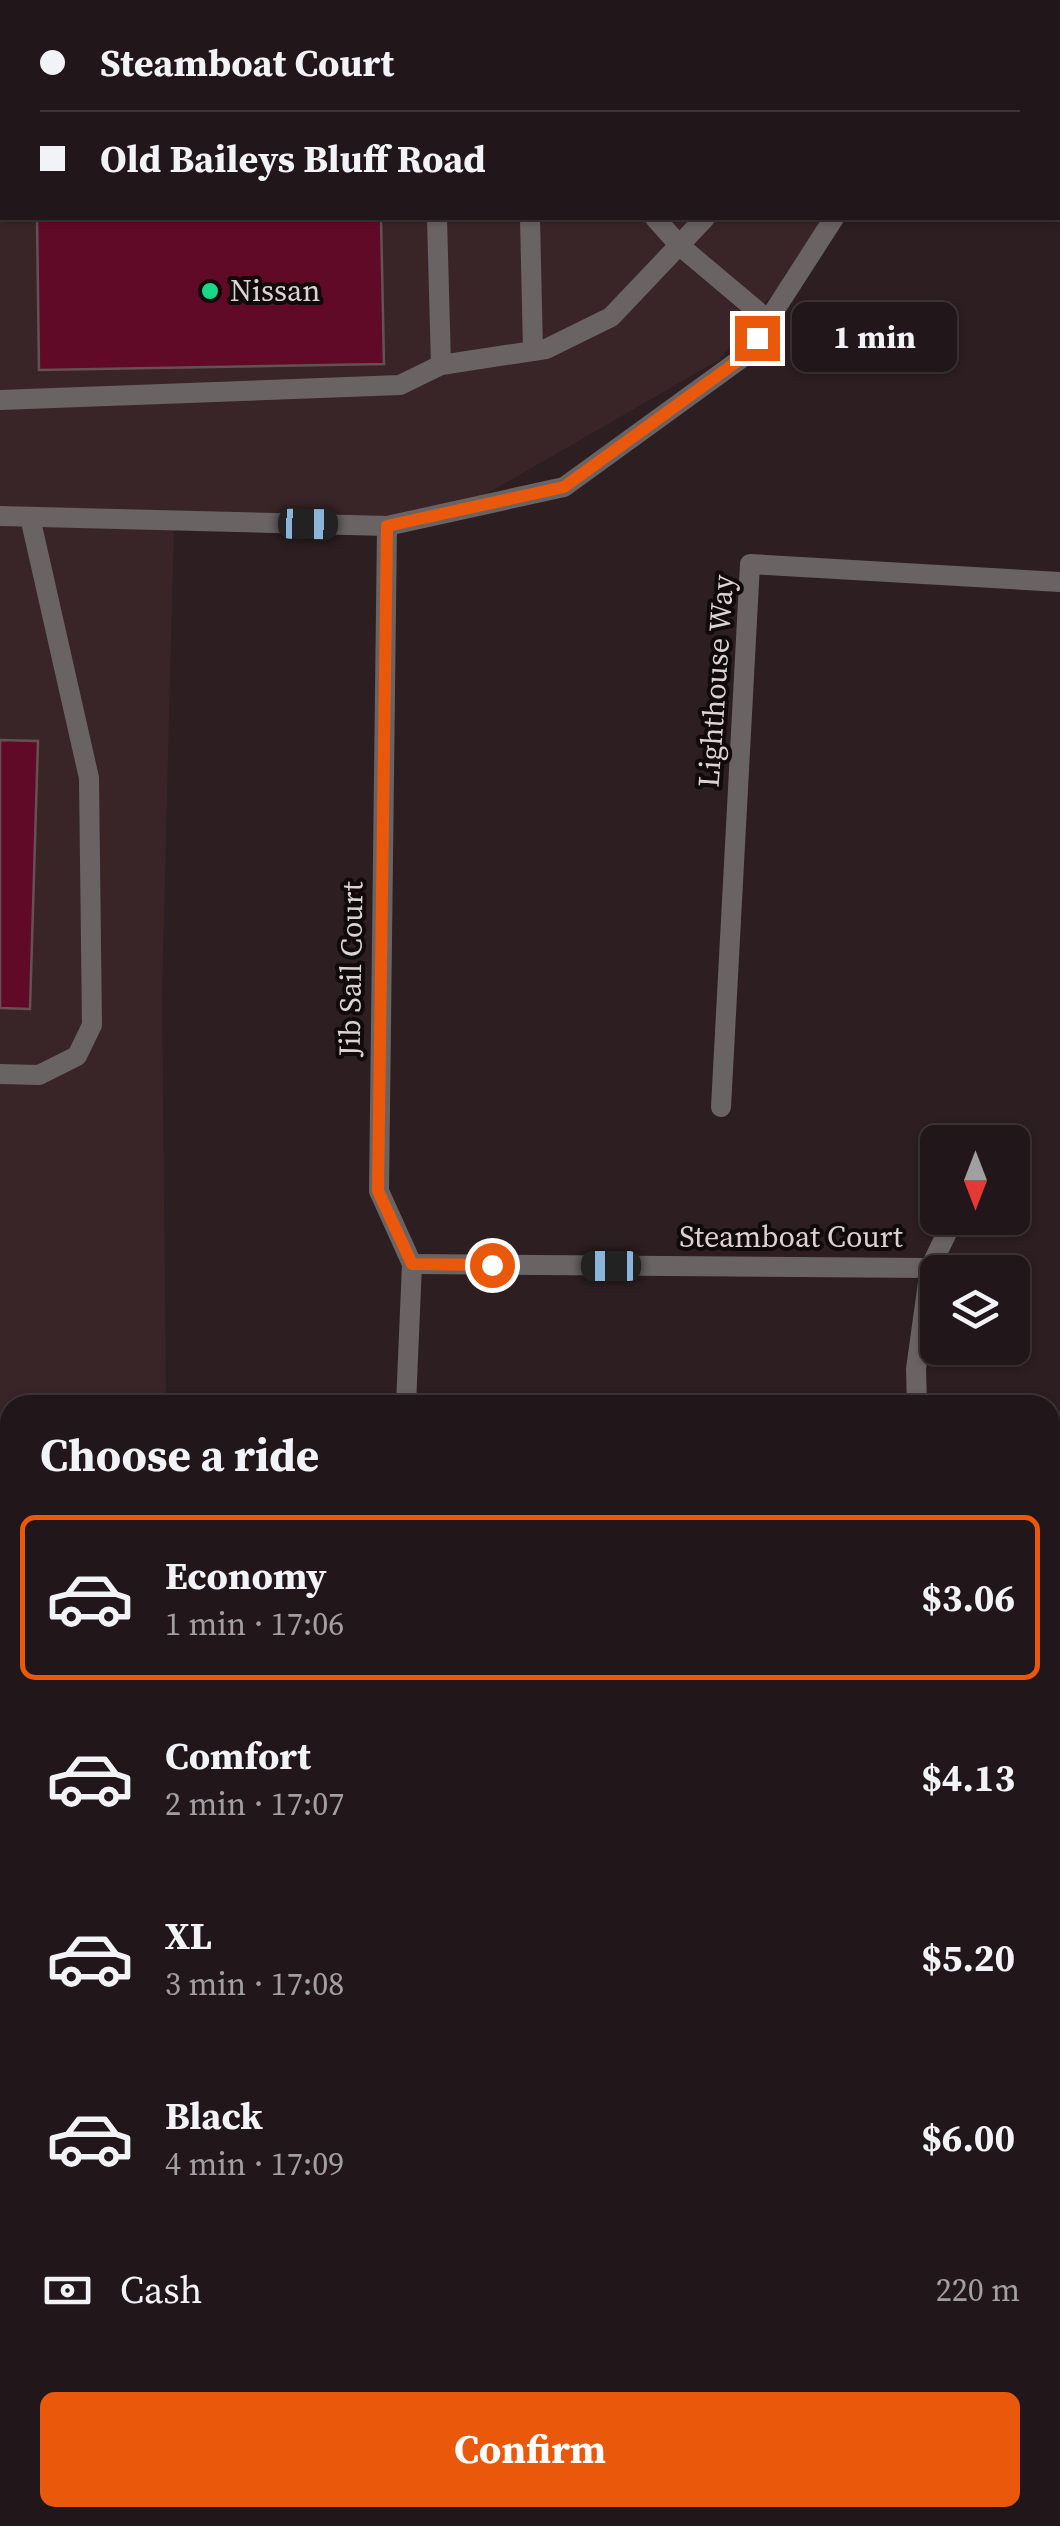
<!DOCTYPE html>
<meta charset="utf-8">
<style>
:root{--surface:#211619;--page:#2d2326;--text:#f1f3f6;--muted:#a29fa2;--line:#3e3538;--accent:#ea580c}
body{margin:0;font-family:"Source Serif 4",serif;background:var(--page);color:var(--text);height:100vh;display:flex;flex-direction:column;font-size:38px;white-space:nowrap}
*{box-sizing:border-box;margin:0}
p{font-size:32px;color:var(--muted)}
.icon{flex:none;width:55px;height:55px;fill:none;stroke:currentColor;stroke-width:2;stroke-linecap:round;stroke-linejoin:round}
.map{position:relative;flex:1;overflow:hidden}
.side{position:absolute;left:0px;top:1395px;width:1060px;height:1132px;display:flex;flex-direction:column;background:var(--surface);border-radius:30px 30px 0 0;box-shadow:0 2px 8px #0004,0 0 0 2px var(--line)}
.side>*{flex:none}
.guide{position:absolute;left:0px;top:0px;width:1060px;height:220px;box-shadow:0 2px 8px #0004,0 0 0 2px var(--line);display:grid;align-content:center;height:220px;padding:0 40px;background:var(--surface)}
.needle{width:65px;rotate:180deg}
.controls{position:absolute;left:920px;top:1125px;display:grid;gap:20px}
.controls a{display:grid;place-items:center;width:110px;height:110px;border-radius:15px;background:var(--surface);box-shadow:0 2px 8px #0004,0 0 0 2px var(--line);font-size:50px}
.end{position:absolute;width:45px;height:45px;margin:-22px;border:12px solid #ea580c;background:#fff;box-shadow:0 0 0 5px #fff}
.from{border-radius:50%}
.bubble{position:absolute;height:70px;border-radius:15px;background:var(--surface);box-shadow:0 2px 8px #0004,0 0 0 2px var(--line);font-size:32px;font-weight:700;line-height:70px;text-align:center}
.car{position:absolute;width:30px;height:60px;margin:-30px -15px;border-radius:12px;box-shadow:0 0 8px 2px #0007;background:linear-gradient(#222 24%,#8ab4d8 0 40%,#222 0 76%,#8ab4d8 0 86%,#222 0)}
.guide b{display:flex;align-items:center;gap:35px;height:95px;font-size:38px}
.guide b+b{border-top:2px solid var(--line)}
.guide i{width:25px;height:25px;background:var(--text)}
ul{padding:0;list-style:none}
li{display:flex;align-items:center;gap:30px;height:165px;margin:0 20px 15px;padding:0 20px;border:5px solid transparent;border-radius:15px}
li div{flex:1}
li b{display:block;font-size:38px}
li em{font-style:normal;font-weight:700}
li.selected{border-color:var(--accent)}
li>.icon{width:90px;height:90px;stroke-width:1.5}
h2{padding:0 40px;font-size:45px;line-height:120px}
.pay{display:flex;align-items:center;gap:25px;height:110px;padding:0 40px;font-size:38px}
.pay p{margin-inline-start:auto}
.button{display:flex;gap:20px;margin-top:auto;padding:20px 40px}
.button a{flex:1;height:115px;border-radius:15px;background:var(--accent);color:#fff;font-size:40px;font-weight:700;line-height:115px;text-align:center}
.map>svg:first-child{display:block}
</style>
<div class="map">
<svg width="1060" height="2526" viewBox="0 0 1060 2526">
<rect width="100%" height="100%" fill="#2c1e21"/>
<path fill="#392528" d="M0,0h882l-880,2v216h832l-115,142 -271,156 -274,4 -12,473 4,412h-156v822h-10z"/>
<g fill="#610a28" stroke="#635255" stroke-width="2.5">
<path d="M37,218h344l3,146 -345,6z"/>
<path d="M0,740l38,1 -8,268 -30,-1z"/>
</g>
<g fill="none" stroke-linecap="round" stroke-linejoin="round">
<g stroke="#6a6364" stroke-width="20">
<path d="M225,0v2"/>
<path d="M315,0v2"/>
<path d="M384,0v2"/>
<path d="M510,0v2"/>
<path d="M618,0l1,2"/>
<path d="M741,0v2"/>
<path d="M58,2l1,-2"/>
<path d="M793,2v-2"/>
<path d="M0,137l2,-5"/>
<path d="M0,162h2"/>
<path d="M437,218l4,147"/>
<path d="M530,218l3,133"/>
<path d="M655,218l25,28 88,74"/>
<path d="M0,400l400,-15 41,-20 105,-16 65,-32 94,-99"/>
<path d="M0,1074l39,1 38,-19 15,-31 -3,-247 -59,-261"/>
</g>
<g stroke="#6a6364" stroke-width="20">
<path d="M895,2v-2"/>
<path d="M1058,151l2,1"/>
<path d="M0,516l387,10 177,-39 182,-132 88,-137"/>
<path d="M387,526l-8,665 33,73 -6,141"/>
<path d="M721,1107l29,-543 310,18"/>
<path d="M989,1142l4,-8"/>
<path d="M412,1264l518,4"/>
<path d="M917,1405l-1,-36 14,-101 24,-50"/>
<path d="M1050,1987h10"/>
<path d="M1050,2380h10"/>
<path d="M0,2390h10"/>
<path d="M348,2518v8"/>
<path d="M725,2518v8"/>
</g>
</g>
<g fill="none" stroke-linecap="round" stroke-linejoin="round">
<path stroke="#ea580c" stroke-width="12" d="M492,1265l-80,-1 -34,-73 9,-665 177,-39 182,-132 11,-17"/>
</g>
<circle fill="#18d989" stroke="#100a0b" stroke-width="4" cx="210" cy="291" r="10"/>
<g text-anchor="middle" stroke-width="8" stroke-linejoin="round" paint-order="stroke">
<g font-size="30" fill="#dcd2d4" stroke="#100a0b" text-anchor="start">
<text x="230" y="301">Nissan</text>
</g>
<g font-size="30" fill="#dcd2d4" stroke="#100a0b">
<text transform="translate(716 681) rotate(-86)" y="10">Lighthouse Way</text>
<text transform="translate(351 969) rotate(-89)" y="10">Jib Sail Court</text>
<text x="791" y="1247">Steamboat Court</text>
</g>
</g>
</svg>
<div class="controls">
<a><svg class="needle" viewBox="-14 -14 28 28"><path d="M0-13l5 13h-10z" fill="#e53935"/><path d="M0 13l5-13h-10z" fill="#a29fa2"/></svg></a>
<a><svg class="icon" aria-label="layers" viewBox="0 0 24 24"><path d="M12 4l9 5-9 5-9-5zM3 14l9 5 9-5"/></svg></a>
</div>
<i class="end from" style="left:492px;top:1265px"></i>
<i class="end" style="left:757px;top:338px"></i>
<div class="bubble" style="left:792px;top:302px;width:165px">1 min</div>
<i class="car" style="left:308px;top:524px;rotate:91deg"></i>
<i class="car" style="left:611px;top:1266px;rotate:270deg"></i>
<div class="guide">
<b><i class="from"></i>Steamboat Court</b>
<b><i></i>Old Baileys Bluff Road</b>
</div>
<section class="side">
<h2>Choose a ride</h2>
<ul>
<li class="selected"><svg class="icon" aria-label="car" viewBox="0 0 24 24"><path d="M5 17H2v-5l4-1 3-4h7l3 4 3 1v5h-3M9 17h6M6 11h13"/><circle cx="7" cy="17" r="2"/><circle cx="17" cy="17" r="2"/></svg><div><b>Economy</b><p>1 min · 17:06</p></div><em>$3.06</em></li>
<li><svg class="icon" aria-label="car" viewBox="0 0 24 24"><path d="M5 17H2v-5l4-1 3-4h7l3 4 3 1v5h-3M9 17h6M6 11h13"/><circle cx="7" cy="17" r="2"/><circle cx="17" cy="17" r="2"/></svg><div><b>Comfort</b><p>2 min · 17:07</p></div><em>$4.13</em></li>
<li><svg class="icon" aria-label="car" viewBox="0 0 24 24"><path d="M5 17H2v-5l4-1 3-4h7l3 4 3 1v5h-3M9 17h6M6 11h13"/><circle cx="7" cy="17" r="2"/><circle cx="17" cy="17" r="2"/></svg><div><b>XL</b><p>3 min · 17:08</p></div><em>$5.20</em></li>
<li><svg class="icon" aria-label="car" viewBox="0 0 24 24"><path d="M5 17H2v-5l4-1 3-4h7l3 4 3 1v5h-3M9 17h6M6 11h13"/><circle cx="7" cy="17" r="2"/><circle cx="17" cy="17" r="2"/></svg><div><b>Black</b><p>4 min · 17:09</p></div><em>$6.00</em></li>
</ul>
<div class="pay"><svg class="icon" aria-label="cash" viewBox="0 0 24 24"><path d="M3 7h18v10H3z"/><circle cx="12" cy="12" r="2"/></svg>Cash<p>220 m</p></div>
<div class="button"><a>Confirm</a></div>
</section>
</div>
